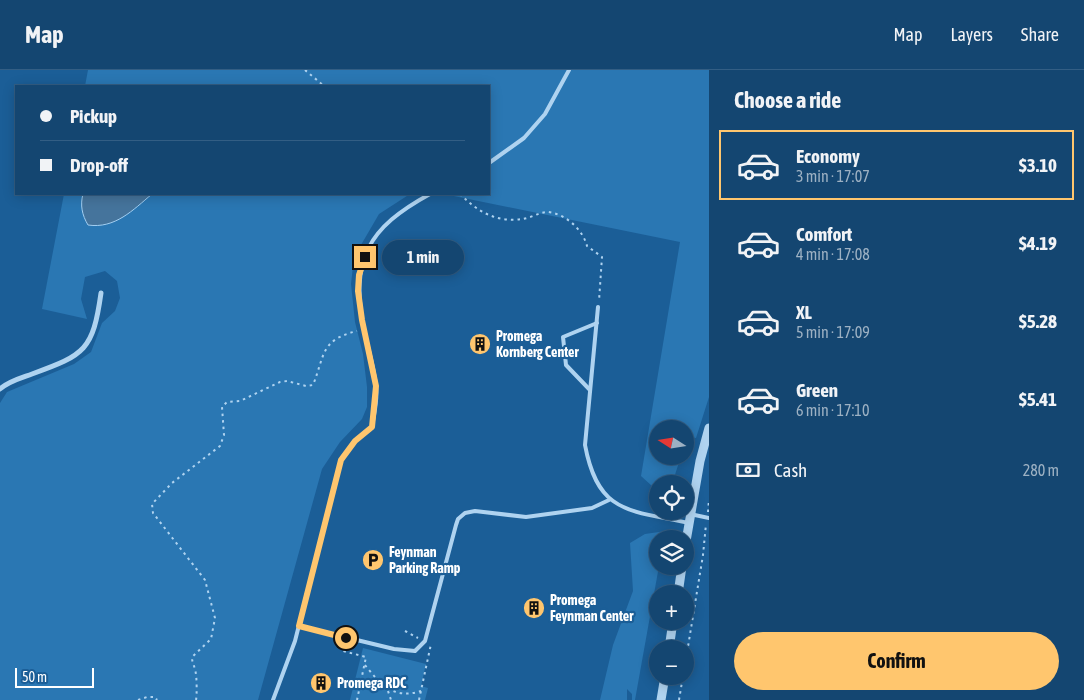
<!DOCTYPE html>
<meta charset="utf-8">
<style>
:root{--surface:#144671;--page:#215079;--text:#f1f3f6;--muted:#9db1c3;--line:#335e84;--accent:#ffc66e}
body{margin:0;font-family:"Asap Condensed",sans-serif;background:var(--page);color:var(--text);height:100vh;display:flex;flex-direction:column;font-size:19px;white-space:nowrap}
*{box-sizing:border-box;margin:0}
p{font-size:16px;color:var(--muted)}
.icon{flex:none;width:28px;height:28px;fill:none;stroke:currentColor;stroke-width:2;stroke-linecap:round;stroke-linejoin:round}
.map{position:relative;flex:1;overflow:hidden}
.panel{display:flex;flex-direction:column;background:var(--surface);width:375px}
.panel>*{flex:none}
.guide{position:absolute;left:15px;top:15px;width:475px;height:110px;border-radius:0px;box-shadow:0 2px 12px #0003,0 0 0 1px var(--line);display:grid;align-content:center;height:110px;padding:0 25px;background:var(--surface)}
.needle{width:32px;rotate:282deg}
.tools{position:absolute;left:649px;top:350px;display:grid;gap:10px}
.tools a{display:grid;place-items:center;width:45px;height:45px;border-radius:50%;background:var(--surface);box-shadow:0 2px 12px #0003,0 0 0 1px var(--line);font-size:25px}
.scale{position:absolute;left:15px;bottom:12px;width:79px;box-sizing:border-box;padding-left:5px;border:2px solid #fff;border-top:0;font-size:14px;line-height:18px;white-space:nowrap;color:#fff;-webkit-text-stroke:4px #1b5e97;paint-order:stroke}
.end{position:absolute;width:22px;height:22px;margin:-11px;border:6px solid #ffc66e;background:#111;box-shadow:0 0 0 2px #111}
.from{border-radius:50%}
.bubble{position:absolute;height:35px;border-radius:18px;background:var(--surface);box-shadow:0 2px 12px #0003,0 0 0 1px var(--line);font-size:16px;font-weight:700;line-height:35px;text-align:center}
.guide b{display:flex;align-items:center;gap:18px;height:48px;font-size:19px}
.guide b+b{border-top:1px solid var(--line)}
.guide i{width:12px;height:12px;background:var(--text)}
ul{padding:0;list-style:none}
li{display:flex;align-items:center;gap:15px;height:70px;margin:0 10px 8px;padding:0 15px;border:2px solid transparent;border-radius:0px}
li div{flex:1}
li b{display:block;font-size:19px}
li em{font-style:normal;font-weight:700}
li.active{border-color:var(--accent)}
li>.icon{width:45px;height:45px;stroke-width:1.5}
h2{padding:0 25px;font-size:22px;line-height:60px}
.pay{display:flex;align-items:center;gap:12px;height:55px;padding:0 25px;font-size:19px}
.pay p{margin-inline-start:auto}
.primary-button{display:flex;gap:10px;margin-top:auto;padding:10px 25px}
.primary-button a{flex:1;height:58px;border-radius:30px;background:var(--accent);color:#111;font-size:20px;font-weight:700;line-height:58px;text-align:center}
header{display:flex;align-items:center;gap:30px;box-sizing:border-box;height:70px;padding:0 25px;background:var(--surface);border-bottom:1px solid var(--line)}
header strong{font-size:24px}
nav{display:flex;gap:28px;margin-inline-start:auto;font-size:18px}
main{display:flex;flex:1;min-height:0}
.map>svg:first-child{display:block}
</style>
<header>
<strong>Map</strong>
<nav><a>Map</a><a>Layers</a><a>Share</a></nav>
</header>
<main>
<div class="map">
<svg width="709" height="630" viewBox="0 0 709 630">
<rect width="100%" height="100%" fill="#1b5e97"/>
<g fill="#2a77b3">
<path d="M88,0h621v327l-13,41 -9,-1 -2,5v-13h-27v27h23l-8,25 -21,5 -11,-10 39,-234 -236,-48h45v-108h-404z"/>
<path d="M64,124h346l-31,20 -25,43 -3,27 4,38 8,32 4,33v20l-5,12 -22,23 -18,27 -64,231h-258v-297l7,-11 67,-28 17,-12 11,-29 13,-12 5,-13 -3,-17 -12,-10 -20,6 -4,22 6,20 -45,-10z"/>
<path d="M666,461l-2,8h-6v27h1l-24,134h-3v-6l-5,-5v11h-27l13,-55 20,-54 -3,-48 15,-9z"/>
<path d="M363,578l63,16 -5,22 7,2 -3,12h-75z"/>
</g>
<path fill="#45749c" stroke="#a2cff2" d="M83,124h69c-19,16 -37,35 -64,31 -6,-10 -8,-20 -5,-31z"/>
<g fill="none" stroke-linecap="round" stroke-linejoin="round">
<g stroke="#afd3f0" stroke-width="2" stroke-dasharray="2.5 4" stroke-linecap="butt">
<path d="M305,0l19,16"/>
<path d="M460,124c12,12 25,22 43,25 5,1 13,1 19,0 9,-1 17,-7 26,-7 18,2 35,18 39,34l15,11 -3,44"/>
<path d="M708,442l1,-13"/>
<path d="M405,561l13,7"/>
<path d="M344,575l-1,6 23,6 -9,43"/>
<path d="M365,595c15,19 29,35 56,26"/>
<path d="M685,595l18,-110 3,-31"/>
<path d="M388,621l3,9"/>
<path d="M138,630l9,-3h8l2,3"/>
<path d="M196,630c1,-4 1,-26 -1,-30 -1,-6 -3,-7 -3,-13l19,-18 4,-21 -10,-38 -52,-67 -1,-9 20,-21 48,-37 4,-11 -2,-28 5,-5 13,-1 40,-19 7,-1 19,5 7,-1c12,-30 7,-45 44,-54"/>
<path d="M419,630l12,-56"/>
<path d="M679,630l4,-24"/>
</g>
<g stroke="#afd3f0" stroke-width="4">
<path d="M489,93l35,-25 21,-24 24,-44"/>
<path d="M598,237l-13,138c13,69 44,65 104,78"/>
<path d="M589,319l-23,-24 -3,-28 34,-14"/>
<path d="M690,444l19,4"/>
<path d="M299,556l95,23 21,2 10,-10 31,-116 2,-6 7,-6 10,-2 51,6 66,-9 17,-8"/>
<path d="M273,630l22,-59 46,-181 14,-19 17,-14c2,-13 6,-28 4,-41 -2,-19 -8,-38 -12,-56 -14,-71 4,-102 66,-136"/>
</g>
<path stroke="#afd3f0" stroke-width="5" d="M0,319c9,-8 21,-11 32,-15 53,-19 61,-24 69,-81"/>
<g stroke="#afd3f0" stroke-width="9">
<path d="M685,477l15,-86 9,-33"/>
<path d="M678,524l4,-28"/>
<path d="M669,579l4,-28"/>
<path d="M661,630l4,-24"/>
</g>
</g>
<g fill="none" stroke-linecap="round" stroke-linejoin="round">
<path stroke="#ffc66e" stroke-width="6" d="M346,568l-47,-12 42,-166 14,-19 17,-14 4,-41 -14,-66 -4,-29 1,-16 6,-18"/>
</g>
<defs>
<g id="building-disc" transform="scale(1.125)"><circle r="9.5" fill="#ffc66e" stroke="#1b5e97"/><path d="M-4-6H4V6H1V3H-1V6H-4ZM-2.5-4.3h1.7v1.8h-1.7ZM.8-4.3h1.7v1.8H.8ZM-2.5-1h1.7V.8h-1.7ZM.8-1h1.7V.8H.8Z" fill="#111"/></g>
<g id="parking-disc" transform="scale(1.125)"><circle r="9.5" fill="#ffc66e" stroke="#1b5e97"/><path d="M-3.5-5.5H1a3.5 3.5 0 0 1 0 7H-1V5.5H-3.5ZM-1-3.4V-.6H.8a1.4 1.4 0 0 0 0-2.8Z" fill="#111"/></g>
</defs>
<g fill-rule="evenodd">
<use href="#building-disc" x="480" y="274"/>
<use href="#parking-disc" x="373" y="490"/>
<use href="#building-disc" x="534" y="538"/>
<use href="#building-disc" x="321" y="613"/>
</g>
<g text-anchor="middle" stroke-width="4.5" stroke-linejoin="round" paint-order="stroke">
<g font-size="14" font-weight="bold" fill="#fff" stroke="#1b5e97" text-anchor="start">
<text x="496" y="271">Promega<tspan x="496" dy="16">Kornberg Center</tspan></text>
<text x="389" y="487">Feynman<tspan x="389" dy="16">Parking Ramp</tspan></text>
<text x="550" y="535">Promega<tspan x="550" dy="16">Feynman Center</tspan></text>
<text x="337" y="618">Promega RDC</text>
</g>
</g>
</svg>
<div class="tools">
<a><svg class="needle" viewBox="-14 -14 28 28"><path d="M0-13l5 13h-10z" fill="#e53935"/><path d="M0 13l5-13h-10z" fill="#9db1c3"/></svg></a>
<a><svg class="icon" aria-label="locate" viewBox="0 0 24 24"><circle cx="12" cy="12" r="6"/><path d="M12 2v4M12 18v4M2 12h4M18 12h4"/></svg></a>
<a><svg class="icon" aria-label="layers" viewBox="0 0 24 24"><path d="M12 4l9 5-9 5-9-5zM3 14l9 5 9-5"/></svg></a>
<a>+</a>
<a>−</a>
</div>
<div class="scale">50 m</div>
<i class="end from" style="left:346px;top:568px"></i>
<i class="end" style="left:365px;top:187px"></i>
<div class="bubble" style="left:382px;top:170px;width:82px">1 min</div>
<div class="guide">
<b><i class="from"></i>Pickup</b>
<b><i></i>Drop-off</b>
</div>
</div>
<section class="panel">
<h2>Choose a ride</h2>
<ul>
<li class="active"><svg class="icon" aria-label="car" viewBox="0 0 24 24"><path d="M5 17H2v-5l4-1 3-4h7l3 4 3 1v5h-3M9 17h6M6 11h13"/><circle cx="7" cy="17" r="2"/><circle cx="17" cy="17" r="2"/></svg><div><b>Economy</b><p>3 min · 17:07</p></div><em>$3.10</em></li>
<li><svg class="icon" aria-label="car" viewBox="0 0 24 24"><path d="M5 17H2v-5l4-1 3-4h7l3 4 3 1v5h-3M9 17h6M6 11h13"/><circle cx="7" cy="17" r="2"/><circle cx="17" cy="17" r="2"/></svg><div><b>Comfort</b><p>4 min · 17:08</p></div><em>$4.19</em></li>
<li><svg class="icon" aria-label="car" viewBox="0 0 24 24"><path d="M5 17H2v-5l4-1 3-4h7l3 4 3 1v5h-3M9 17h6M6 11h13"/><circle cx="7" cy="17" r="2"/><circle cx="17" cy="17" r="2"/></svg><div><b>XL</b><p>5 min · 17:09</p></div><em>$5.28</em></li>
<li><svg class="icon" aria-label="car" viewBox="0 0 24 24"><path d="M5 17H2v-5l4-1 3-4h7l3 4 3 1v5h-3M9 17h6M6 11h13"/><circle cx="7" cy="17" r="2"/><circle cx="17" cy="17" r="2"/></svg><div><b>Green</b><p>6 min · 17:10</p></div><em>$5.41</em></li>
</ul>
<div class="pay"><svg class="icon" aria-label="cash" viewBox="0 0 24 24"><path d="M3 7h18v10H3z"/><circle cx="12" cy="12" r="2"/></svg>Cash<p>280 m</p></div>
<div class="primary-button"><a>Confirm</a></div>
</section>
</main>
